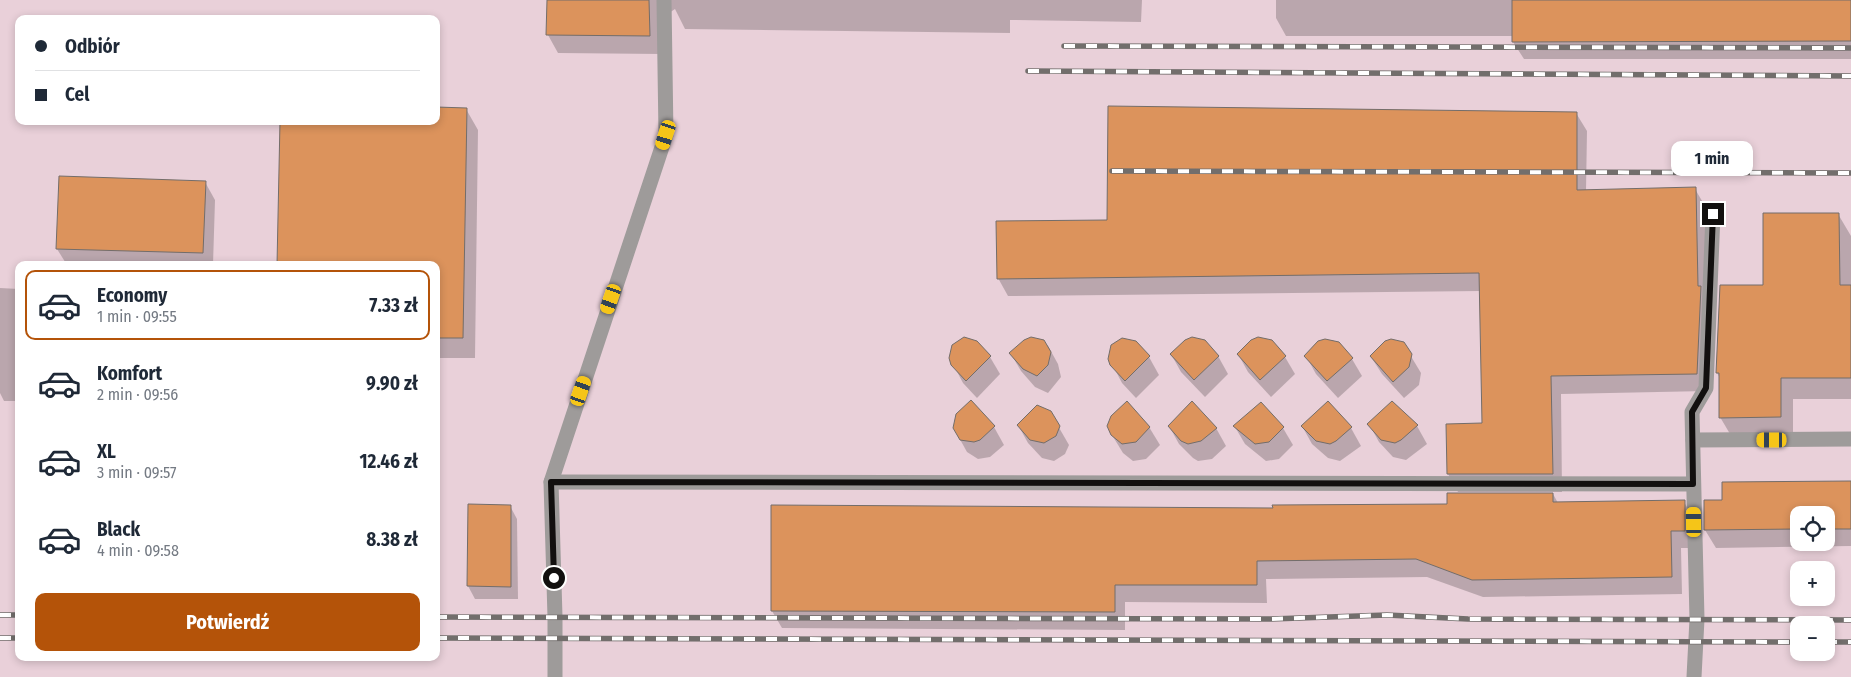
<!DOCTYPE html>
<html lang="pl">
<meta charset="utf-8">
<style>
:root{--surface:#fff;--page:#f6f6f7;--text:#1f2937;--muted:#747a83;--line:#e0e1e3;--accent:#b45309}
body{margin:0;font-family:"Fira Sans Condensed",sans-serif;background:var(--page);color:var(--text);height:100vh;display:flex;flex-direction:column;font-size:19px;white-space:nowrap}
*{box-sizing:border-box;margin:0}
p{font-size:16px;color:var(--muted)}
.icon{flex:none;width:28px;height:28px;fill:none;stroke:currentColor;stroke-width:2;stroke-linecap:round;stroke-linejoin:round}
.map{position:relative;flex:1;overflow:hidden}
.side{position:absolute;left:15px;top:261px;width:425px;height:400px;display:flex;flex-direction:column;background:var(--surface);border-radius:10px;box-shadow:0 2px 8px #0003}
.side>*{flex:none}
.banner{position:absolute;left:15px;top:15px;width:425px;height:110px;border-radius:10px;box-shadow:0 2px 8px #0003;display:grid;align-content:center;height:110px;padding:0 20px;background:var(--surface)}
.buttons{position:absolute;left:1790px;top:506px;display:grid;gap:10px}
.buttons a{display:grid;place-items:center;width:45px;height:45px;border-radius:10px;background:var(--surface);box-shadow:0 2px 8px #0003;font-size:25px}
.end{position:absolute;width:22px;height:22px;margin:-11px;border:6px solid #12100f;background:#fff;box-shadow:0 0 0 2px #fff}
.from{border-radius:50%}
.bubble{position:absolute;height:35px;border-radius:10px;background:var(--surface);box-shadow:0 2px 8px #0003;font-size:16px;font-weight:700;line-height:35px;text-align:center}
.car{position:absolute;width:15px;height:30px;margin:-15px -8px;border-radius:6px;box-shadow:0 0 4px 1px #0007;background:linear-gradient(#f5c518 24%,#345 0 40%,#f5c518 0 76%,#345 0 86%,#f5c518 0)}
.banner b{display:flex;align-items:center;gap:18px;height:48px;font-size:19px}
.banner b+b{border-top:1px solid var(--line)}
.banner i{width:12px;height:12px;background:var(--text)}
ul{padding:9px 0 0;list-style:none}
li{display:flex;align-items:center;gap:15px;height:70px;margin:0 10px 8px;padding:0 10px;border:2px solid transparent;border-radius:10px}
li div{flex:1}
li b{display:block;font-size:19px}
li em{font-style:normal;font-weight:700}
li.current{border-color:var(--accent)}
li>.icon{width:45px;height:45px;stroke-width:1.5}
.action{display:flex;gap:10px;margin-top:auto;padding:10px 20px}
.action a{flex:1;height:58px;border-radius:10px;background:var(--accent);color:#fff;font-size:20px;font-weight:700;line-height:58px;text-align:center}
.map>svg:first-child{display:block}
</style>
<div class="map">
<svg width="1851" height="677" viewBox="0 0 1851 677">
<rect width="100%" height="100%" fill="#e6e0dc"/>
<path fill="#e9d0d9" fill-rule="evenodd" d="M0,0h1851v677h-1851zM19,19h417v102h-417zM19,265h417v393h-417zM1799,515h27v27h-27zM1799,570h27v28h-27zM1799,625h27v27h-27z"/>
<g fill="#0003" fill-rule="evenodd">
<path d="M568,0h574l-1,22 -131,-2v13l-325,-4 -10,-20 -9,6 -6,39 -102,-1 -10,-18z"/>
<path d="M1276,0h575v59h-327l-11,-17v-6h-227l-10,-18z"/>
<path d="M466,109l12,21 -3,228h-39v-93h-157l157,-144z"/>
<path d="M1576,113l11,18 -1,60 109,-2 10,17 2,185 -146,3 1,98h-104l-10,-18 36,-50 -3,-133 -473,5 -10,-18 110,-57z"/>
<path d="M60,178l145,4 10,18 -2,65h-146l-10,-16z"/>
<path d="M1838,214l13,22v163h-58v39l-60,1 -13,-22v-39l-3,-5 48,-87z"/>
<path d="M0,288l19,1v112h-15l-4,-8z"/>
<path d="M1038,339l10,7 10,18 3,13 -13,16 -13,-6 -14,-16 -10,-17z"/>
<path d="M1123,339l12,3 14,15 10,18 -23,23 -14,-15 -10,-19z"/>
<path d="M1332,340l6,3 14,16 10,17 -24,22 -22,-24 -10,-18 13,-13z"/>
<path d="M1398,341l5,2 18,30 -2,12 -15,13 -22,-24 -11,-17 14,-14z"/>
<path d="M1171,354l47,2 10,18 -23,23 -24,-25z"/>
<path d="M1238,354l47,3 10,17 -24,23 -23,-25z"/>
<path d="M990,357l10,17 -23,24 -14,-15 -10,-19z"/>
<path d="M971,401l23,26 10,18 -14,12 -12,2 -11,-7 -10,-18z"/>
<path d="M1328,403l23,25 10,18 -21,15 -12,-3 -16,-14 -10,-18z"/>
<path d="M1392,403l25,23 10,18 -21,16 -13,-3 -14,-15 -10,-18z"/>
<path d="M1050,412l19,33 -4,9 -11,7 -12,-3 -14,-15 -10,-18z"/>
<path d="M1169,426l47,2 10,18 -14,13 -14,2 -5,-3 -14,-14z"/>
<path d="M1149,427l11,18 -14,14 -13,2 -10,-8 -11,-18z"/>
<path d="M1235,427l48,1 10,17 -14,14 -13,2 -21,-17z"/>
<path d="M1851,483v63l-135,2 -11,-18 18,-29zM1799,515h27v27h-27z"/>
<path d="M1553,494l5,9 126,-1 10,17 1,29h-14l1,46 -199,3 -56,-20 -161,2 1,24 -142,-1v28l-343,-2 -10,-17 502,-102 175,-4z"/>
<path d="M469,506h41l7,13 1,80h-43l-7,-13z"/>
</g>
<g fill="#dc935c" stroke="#736d6a">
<path d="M547,0h102l1,36 -104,-1z"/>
<path d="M1512,0h339v41l-339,1z"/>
<path d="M1108,106l469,6v78l119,-3 2,99h3l-4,88 -146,2 2,98h-106l-1,-50 36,-1 -3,-150 -482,6 -1,-58 111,-1z"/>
<path d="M436,107l31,1 -4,230h-27v-73h-159l3,-144h156z"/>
<path d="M59,176l147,5 -3,72 -147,-4z"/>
<path d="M1763,213h76l1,72h11v93h-70v39l-62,1v-45h-3l4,-88h43z"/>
<path d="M964,337l13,4 14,15 -25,25 -15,-16 -2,-7 3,-13z"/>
<path d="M1031,337l13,3 7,12 -3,13 -11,11 -14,-7 -14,-16 15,-13z"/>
<path d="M1192,337l13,3 14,16 -25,24 -24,-26 15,-14z"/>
<path d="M1258,337l14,3 14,16 -26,24 -23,-26 14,-14z"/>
<path d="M1122,338l14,3 14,15 -25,25 -15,-16 -2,-6 3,-14z"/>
<path d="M1325,339l14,3 14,16 -26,23 -23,-25 14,-15z"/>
<path d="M1391,339l13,3 8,12 -3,13 -16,15 -23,-26 15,-15z"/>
<path d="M971,400l24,26 -15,14 -6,2 -14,-2 -7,-12 3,-14z"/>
<path d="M1127,401l23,26 -14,15 -14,2 -11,-9 -4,-9 4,-10z"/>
<path d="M1192,401l25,27 -16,13 -13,3 -7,-3 -13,-15z"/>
<path d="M1328,401l24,26 -16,14 -6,3 -14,-3 -15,-15z"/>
<path d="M1392,401l26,24 -17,15 -6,3 -14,-3 -14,-16z"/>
<path d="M1261,402l23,25 -15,15 -14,2 -22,-18z"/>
<path d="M1037,405l14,6 9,15 -4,10 -12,7 -14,-3 -13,-15z"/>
<path d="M1851,481v48h-25v-14h-27v14l-95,1v-30h18v-18z"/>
<path d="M1447,493h106v9l132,-2v31h-14l1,46 -200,3 -56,-21 -159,2v24h-142v27l-344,-1v-106l502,3 -1,-3 175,-1z"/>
<path d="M468,504l43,1v82l-44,-1z"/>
</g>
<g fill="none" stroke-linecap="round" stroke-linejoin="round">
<g stroke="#9e9b9a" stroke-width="15">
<path d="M1693,440l158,-1"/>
<path d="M551,482l1142,2"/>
<path d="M555,677v-60l-4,-135 115,-347 -2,-135"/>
<path d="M1694,677l3,-58 -5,-207 14,-24 7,-174"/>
</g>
<g stroke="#726e6c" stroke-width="5.5">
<g id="rail">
<path d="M1064,46l787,2"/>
<path d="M1028,71l823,5"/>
<path d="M1112,171l739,2"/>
<path d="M0,615h19"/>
<path d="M436,617l835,2 116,-4 81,4 383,1"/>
<path d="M0,638h19"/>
<path d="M436,638l1363,4"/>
<path d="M1826,642h25"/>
</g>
</g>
<use href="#rail" stroke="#fff" stroke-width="4" stroke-dasharray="11" stroke-linecap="butt"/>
</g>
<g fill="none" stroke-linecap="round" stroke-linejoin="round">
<path stroke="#12100f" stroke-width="6" d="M554,578l-3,-96 1142,2 -1,-72 14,-24 7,-174"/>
</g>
</svg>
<div class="buttons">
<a><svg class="icon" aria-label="locate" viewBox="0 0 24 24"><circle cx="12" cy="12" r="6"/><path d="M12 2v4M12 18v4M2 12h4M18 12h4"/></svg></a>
<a>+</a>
<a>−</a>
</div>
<i class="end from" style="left:554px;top:578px"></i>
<i class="end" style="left:1713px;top:214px"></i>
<div class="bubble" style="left:1671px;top:141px;width:82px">1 min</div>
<i class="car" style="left:666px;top:135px;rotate:198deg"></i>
<i class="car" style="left:611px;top:299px;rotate:199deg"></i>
<i class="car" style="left:581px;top:391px;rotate:19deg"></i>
<i class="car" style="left:1772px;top:440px;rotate:270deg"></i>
<i class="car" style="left:1694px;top:522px;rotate:359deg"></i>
<div class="banner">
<b><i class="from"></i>Odbiór</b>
<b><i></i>Cel</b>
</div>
<section class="side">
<ul>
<li class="current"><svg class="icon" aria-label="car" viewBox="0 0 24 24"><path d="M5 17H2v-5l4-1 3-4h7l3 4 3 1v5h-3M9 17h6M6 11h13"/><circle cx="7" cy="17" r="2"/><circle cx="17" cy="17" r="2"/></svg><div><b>Economy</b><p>1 min · 09:55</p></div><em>7.33 zł</em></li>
<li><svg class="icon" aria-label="car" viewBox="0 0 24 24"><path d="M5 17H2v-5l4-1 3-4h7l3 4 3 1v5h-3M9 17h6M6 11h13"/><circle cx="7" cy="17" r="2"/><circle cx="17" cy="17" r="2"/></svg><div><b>Komfort</b><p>2 min · 09:56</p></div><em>9.90 zł</em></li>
<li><svg class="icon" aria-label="car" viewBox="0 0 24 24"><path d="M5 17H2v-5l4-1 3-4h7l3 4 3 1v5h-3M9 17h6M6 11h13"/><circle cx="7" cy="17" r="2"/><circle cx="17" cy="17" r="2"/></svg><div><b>XL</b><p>3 min · 09:57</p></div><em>12.46 zł</em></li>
<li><svg class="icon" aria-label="car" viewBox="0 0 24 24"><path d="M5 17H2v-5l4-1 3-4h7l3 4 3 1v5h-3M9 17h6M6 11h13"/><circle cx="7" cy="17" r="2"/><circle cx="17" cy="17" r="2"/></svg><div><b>Black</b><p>4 min · 09:58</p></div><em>8.38 zł</em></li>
</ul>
<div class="action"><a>Potwierdź</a></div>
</section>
</div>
